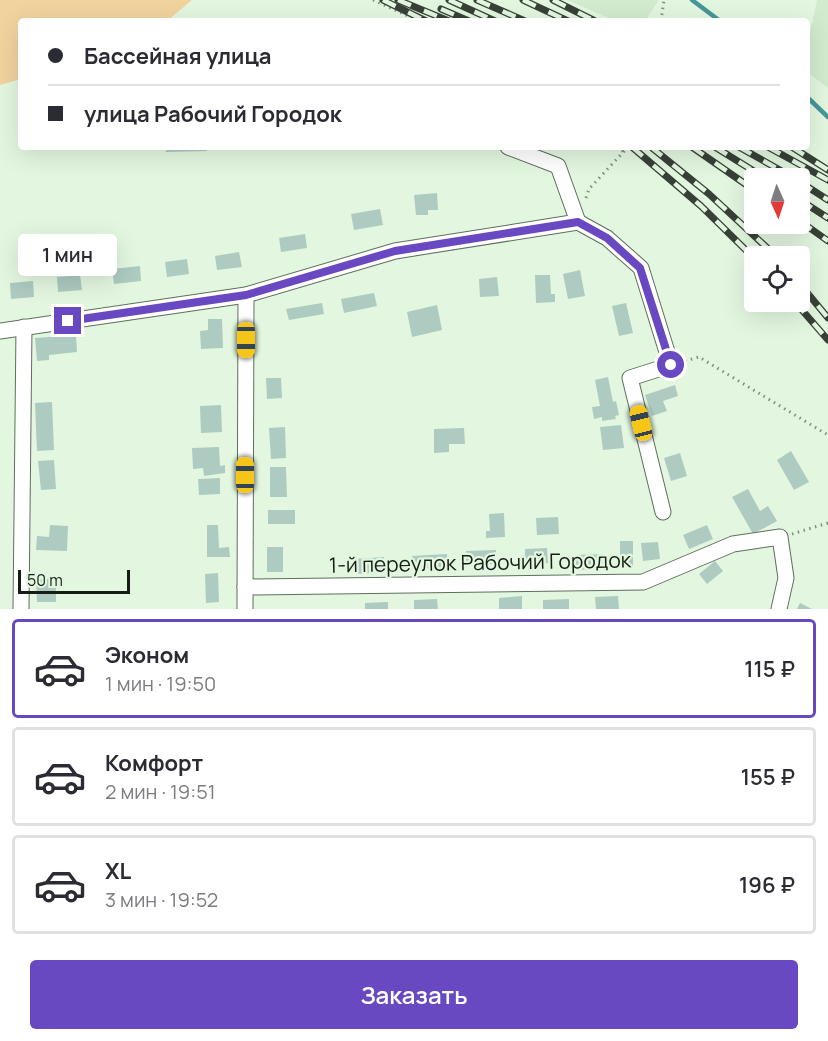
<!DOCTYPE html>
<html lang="ru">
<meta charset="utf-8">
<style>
:root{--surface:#fff;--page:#f7f7f7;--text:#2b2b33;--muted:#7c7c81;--line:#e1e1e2;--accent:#6949c2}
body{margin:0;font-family:Manrope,sans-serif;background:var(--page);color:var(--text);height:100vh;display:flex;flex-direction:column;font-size:22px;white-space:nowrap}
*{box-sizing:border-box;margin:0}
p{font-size:20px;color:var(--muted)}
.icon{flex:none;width:33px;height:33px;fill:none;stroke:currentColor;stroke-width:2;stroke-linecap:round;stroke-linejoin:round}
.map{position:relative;height:609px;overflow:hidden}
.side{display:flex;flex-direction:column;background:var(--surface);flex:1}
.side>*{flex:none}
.guide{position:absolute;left:18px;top:18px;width:792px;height:132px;border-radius:6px;box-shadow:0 6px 24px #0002;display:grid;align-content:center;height:132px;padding:0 30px;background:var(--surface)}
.needle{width:39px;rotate:177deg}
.controls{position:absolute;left:744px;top:168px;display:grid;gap:12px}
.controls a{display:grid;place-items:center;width:66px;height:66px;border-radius:6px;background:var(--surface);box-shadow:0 6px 24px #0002;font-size:30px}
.scale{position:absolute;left:18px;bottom:15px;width:112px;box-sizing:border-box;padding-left:6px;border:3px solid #161d15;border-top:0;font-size:16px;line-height:21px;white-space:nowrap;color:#161d15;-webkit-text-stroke:4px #e3f7e0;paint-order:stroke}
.end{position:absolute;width:27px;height:27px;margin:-14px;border:8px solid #6949c2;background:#fff;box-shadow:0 0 0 3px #fff}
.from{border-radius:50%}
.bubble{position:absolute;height:42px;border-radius:6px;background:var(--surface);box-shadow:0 6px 24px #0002;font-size:20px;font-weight:600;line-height:42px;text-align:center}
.car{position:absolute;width:18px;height:36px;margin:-18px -9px;border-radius:8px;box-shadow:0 0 4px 2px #0007;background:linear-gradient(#f5c518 24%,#345 0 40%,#f5c518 0 76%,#345 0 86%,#f5c518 0)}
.guide b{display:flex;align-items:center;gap:21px;height:57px;font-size:22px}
.guide b+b{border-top:2px solid var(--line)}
.guide i{width:15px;height:15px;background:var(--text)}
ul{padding:10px 0 0;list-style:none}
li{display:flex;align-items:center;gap:18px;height:99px;margin:0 12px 9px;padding:0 18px;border:3px solid var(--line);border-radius:6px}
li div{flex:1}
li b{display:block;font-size:22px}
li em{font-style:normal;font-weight:600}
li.on{border-color:var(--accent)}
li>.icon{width:54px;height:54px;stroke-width:1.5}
.action{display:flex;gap:12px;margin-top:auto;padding:12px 30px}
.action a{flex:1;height:69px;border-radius:6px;background:var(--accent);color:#fff;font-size:24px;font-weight:600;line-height:69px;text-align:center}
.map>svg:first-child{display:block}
</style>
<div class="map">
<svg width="828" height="609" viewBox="0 0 828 609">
<rect width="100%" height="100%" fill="#e3f7e0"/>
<g fill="#d2ebce">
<path d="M567,0h92l-14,21h-29z"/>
<path d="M817,0h11v88l-21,-16v-25z"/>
</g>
<path fill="#f1d39e" d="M0,0h192l-25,21h-146v58l-21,6z"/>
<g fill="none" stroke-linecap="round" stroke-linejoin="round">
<g stroke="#469799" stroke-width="4.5">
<path d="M692,0l28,21"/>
<path d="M807,97l21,20"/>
</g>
</g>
<g fill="#adcbc0">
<path d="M166,147h40l1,4 -41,1z"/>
<path d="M437,193l1,17h-10v5h-12l-2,-20z"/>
<path d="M380,209l3,16 -29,5 -3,-16z"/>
<path d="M305,234l2,14 -26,4 -2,-14z"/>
<path d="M239,252l3,15 -25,3 -2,-14z"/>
<path d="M187,259l2,15 -22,3 -2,-15z"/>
<path d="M140,266l1,15 -27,3 -2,-15z"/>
<path d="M580,270l5,26 -17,3 -5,-25z"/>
<path d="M80,275l2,15 -24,2 -1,-15z"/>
<path d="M535,275h15l1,19h4v8l-19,1z"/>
<path d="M497,277l2,19 -19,1 -1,-18z"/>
<path d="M33,281l1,16 -23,2 -1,-16z"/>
<path d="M374,293l3,13 -33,7 -3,-14z"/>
<path d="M322,303l2,11 -35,6 -3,-11z"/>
<path d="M626,303l7,30 -14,3 -7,-30z"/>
<path d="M437,305l5,25 -30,7 -5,-25z"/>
<path d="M208,319h14l1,29 -22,1 -1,-18 8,-1z"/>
<path d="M76,335l1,17 -28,3v5l-12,1 -2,-23z"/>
<path d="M608,377l5,25 3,-1 3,14 -4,1 1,3 -14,2v-4l-8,2 -2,-12 8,-1 -5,-26z"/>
<path d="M266,378h15l1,20 -15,1z"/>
<path d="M675,385l3,11 -15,5 4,10 -15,5 -7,-21z"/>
<path d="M52,402l2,48 -17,1 -2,-48z"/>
<path d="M221,405l1,27 -21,1 -1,-27z"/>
<path d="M621,425l3,23 -21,2 -3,-23z"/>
<path d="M285,427l1,31 -15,1 -2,-31z"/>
<path d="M464,428l1,16h-16v8l-15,1v-24z"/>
<path d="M219,447l1,19 5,-1v8l-21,3 -1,-8 -10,1 -1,-21z"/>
<path d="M791,451l18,31 -15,8 -17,-30z"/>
<path d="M680,453l7,23 -16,5 -7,-23z"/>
<path d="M54,460l2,29 -15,1 -3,-29z"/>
<path d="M270,467h16l1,30h-17z"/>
<path d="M220,478v16l-21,1 -1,-16z"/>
<path d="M748,489l12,22 8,-5 9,15 -24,13 -21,-37z"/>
<rect x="268" y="510" width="27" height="14"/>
<path d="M504,513l1,24 -19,1v-7h4l-1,-17z"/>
<path d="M558,517l1,17 -22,1 -1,-17z"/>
<path d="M50,525l18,1 -1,25 -31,-1 1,-14 12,1z"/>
<path d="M207,525h11l1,23 10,-1 1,10h-23z"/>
<path d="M707,525l6,14 -24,10 -6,-14z"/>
<rect x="620" y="541" width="13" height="25"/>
<path d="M658,542l2,17 -17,2 -2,-18z"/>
<rect x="267" y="547" width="16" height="25"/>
<path d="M547,548l1,15 -23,1v-15z"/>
<path d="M496,550v14l-30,1v-14z"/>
<path d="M447,554l1,13 -35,2 -1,-13z"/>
<path d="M603,554v15l-30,1v-15z"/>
<path d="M384,557l1,15 -28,2 -1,-15z"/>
<path d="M715,561l8,10 -16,13 -8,-10z"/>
<path d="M218,573l1,29 -13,1 -1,-29z"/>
<path d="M36,579h15v9h5v14h-19z"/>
<path d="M522,596v13h-23v-11z"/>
<path d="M618,596l1,13h-23l-1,-12z"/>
<path d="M437,599l1,10h-24v-9z"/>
<path d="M569,599v10h-26v-9z"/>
<path d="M388,602v7h-23v-6z"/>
<path d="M800,603l12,6h-15z"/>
</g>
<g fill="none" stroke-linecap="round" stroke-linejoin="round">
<g stroke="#5e6f5c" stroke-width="17">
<g id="minor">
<path d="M578,222l29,16 34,30 30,97 -41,13 33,134"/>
<path d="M0,331l246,-36 149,-44 183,-29 -20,-56 -50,-19"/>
<path d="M245,587l398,-5 90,-38 47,-7 6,41 -7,31"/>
<path d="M21,609l3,-282"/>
<path d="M245,609l1,-314"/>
</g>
</g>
<g stroke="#818f7f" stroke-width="3" stroke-dasharray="1.5 4.5" stroke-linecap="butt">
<path d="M373,0l46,21"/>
<path d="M661,21l3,-21"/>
<path d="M617,147l8,6"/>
<path d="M586,198l3,-9 39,-42"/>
<path d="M685,361l14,-4 129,78"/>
<path d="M792,534l36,-11"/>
</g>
<use href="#minor" stroke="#fff" stroke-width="15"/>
<g stroke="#384137" stroke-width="7">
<g id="rail">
<path d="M383,0l43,21"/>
<path d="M398,0l51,21"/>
<path d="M449,0l46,21"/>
<path d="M477,0l48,21"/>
<path d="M523,0l45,21"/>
<path d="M553,0l42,21"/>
<path d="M441,9l28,12"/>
<path d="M632,147l69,59 53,52"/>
<path d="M651,147l58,47 67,62"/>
<path d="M692,147l62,43"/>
<path d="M715,147l50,31"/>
<path d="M739,147l55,31"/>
<path d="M768,147l60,33"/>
<path d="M792,147l36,23"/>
<path d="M800,182l28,18"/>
<path d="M800,200l28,18"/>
<path d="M800,221l28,20"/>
<path d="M800,284l28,34"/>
<path d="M795,302l33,38"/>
</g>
</g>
<use href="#rail" stroke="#e3f7e0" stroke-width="4.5" stroke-dasharray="14" stroke-linecap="butt"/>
</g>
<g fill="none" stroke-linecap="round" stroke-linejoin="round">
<path stroke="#6949c2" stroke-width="8" d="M68,321l178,-26 149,-44 183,-29 29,16 33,30 31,97"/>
</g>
<g text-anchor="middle" stroke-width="4.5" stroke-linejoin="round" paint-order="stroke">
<g font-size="21" fill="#161d15" stroke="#e3f7e0">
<text transform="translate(480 563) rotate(-1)" y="7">1-й переулок Рабочий Городок</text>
</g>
</g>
</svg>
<div class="controls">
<a><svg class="needle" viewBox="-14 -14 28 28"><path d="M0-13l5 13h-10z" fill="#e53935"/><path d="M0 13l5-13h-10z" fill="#7c7c81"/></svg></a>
<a><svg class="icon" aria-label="locate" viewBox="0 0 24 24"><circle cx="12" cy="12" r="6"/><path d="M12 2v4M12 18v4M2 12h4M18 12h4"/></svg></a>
</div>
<div class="scale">50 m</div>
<i class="end from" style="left:671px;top:365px"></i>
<i class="end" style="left:68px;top:321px"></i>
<div class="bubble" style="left:18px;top:234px;width:99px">1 мин</div>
<i class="car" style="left:246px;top:340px;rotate:180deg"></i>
<i class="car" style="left:641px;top:423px;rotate:346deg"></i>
<i class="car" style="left:245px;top:475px;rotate:0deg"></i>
<div class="guide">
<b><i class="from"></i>Бассейная улица</b>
<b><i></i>улица Рабочий Городок</b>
</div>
</div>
<section class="side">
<ul>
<li class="on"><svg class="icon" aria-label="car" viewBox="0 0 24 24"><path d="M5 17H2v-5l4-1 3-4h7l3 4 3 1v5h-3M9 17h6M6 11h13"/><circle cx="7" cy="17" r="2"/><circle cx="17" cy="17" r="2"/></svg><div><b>Эконом</b><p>1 мин · 19:50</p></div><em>115 ₽</em></li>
<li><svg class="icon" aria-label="car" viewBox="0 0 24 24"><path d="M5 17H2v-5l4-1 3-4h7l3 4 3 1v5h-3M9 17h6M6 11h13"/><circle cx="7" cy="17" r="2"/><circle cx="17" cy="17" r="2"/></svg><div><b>Комфорт</b><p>2 мин · 19:51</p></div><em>155 ₽</em></li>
<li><svg class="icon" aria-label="car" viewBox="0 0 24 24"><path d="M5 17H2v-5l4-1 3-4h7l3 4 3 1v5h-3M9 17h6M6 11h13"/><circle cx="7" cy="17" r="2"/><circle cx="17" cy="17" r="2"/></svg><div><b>XL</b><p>3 мин · 19:52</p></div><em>196 ₽</em></li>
</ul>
<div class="action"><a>Заказать</a></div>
</section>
